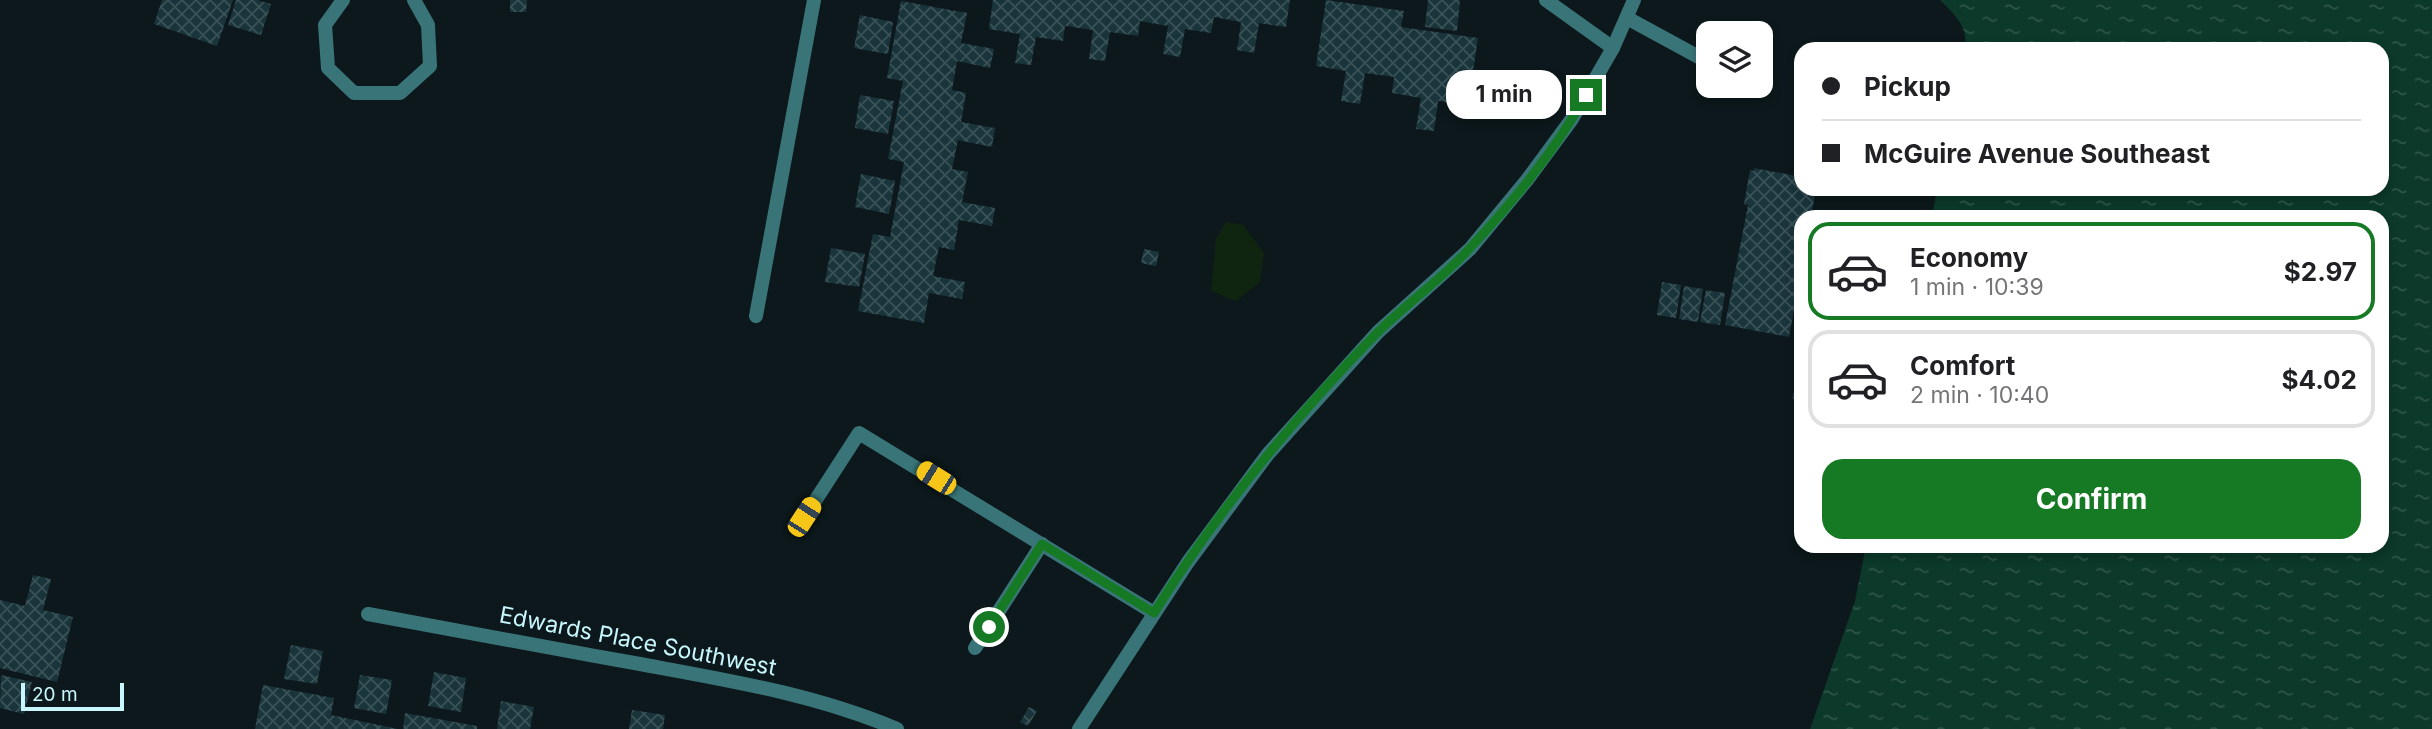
<!DOCTYPE html>
<meta charset="utf-8">
<style>
:root{--surface:#fff;--page:#f6f6f6;--text:#202124;--muted:#757577;--line:#e0e0e0;--accent:#167a24}
body{margin:0;font-family:Inter,sans-serif;background:var(--page);color:var(--text);height:100vh;display:flex;flex-direction:column;font-size:26px;white-space:nowrap}
*{box-sizing:border-box;margin:0}
p{font-size:23px;color:var(--muted)}
.icon{flex:none;width:38px;height:38px;fill:none;stroke:currentColor;stroke-width:2;stroke-linecap:round;stroke-linejoin:round}
.map{position:relative;flex:1;overflow:hidden}
.drawer{position:absolute;left:1794px;top:210px;width:595px;height:343px;display:flex;flex-direction:column;background:var(--surface);border-radius:21px;box-shadow:0 4px 10px #0003}
.drawer>*{flex:none}
.hud{position:absolute;left:1794px;top:42px;width:595px;height:154px;border-radius:21px;box-shadow:0 4px 10px #0003;display:grid;align-content:center;height:154px;padding:0 28px;background:var(--surface)}
.buttons{position:absolute;left:1696px;top:21px;display:grid;gap:14px}
.buttons a{display:grid;place-items:center;width:77px;height:77px;border-radius:14px;background:var(--surface);box-shadow:0 4px 10px #0003;font-size:35px}
.scale{position:absolute;left:21px;bottom:18px;width:103px;box-sizing:border-box;padding-left:7px;border:4px solid #c8f6fd;border-top:0;font-size:19px;line-height:24px;white-space:nowrap;color:#c8f6fd;-webkit-text-stroke:5px #0c181b;paint-order:stroke}
.end{position:absolute;width:32px;height:32px;margin:-16px;border:9px solid #167a24;background:#fff;box-shadow:0 0 0 4px #fff}
.from{border-radius:50%}
.bubble{position:absolute;height:49px;border-radius:21px;background:var(--surface);box-shadow:0 4px 10px #0003;font-size:23px;font-weight:700;line-height:49px;text-align:center}
.car{position:absolute;width:21px;height:42px;margin:-21px -10px;border-radius:9px;box-shadow:0 0 5px 2px #0007;background:linear-gradient(#f5c518 24%,#345 0 40%,#f5c518 0 76%,#345 0 86%,#f5c518 0)}
.hud b{display:flex;align-items:center;gap:24px;height:66px;font-size:26px}
.hud b+b{border-top:2px solid var(--line)}
.hud i{width:18px;height:18px;background:var(--text)}
ul{padding:12px 0 0;list-style:none}
li{display:flex;align-items:center;gap:21px;height:98px;margin:0 14px 10px;padding:0 14px;border:4px solid var(--line);border-radius:21px}
li div{flex:1}
li b{display:block;font-size:26px}
li em{font-style:normal;font-weight:700}
li.active{border-color:var(--accent)}
li>.icon{width:63px;height:63px;stroke-width:1.5}
.primary-button{display:flex;gap:14px;margin-top:auto;padding:14px 28px}
.primary-button a{flex:1;height:80px;border-radius:21px;background:var(--accent);color:#fff;font-size:28px;font-weight:700;line-height:80px;text-align:center}
.map>svg:first-child{display:block}
</style>
<div class="map">
<svg width="2432" height="729" viewBox="0 0 2432 729">
<defs>
<pattern id="water-ripples" width="26" height="14" patternUnits="userSpaceOnUse" patternTransform="scale(1.75)"><rect width="26" height="14" fill="#0c3929"/><path d="M2 4q2-2 4 0t4 0M15 11q2-2 4 0t4 0" fill="none" stroke="#2e5649"/></pattern>
<pattern id="building-cross-hatch" width="8" height="8" patternUnits="userSpaceOnUse" patternTransform="scale(1.75)"><rect width="8" height="8" fill="#19343b"/><path d="M0 0l8 8M0 8l8-8" fill="none" stroke="#395258"/></pattern>
</defs>
<rect width="100%" height="100%" fill="#0c181b"/>
<path fill="#10250f" d="M1226,222l17,3 21,28 -4,29 -24,19 -25,-10 5,-52z"/>
<path fill="url(#water-ripples)" d="M1940,0h492v729h-622l45,-128 11,-55h516v-329h-450l5,-28h445v-140h-417c4,-22 -11,-35 -25,-49z"/>
<g fill="url(#building-cross-hatch)">
<path d="M162,0h71l-16,46 -63,-22z"/>
<path d="M236,0h21l14,4 -10,31 -33,-10z"/>
<path d="M510,0h17l-1,12h-16z"/>
<path d="M993,0h297l-4,27 -27,-4 -5,30 -17,-3 4,-28 -27,-5 -3,16 -26,-4 -5,28 -17,-3 5,-28 -28,-5 -2,15 -28,-4 -5,29 -16,-2 4,-29 -28,-4 -2,15 -27,-4 -5,28 -16,-2 5,-29 -31,-5z"/>
<path d="M1326,0l78,11 -3,16 77,11 -10,67 -30,-4 -4,30 -18,-2 5,-31 -29,-5 2,-16 -29,-4 -5,31 -19,-3 5,-30 -30,-5z"/>
<path d="M1428,0h32l-3,31 -32,-4z"/>
<path d="M901,1l66,12 -6,30 33,6 -4,19 -33,-7 -5,29 14,3 -5,29 34,6 -3,19 -34,-7 -6,29 16,3 -6,30 33,6 -3,18 -33,-6 -5,30 -15,-3 -6,29 32,6 -3,17 -33,-6 -5,30 -66,-12 15,-77 17,3 14,-75 -16,-3 15,-78 -16,-3z"/>
<path d="M860,15l33,7 -5,32 -34,-6z"/>
<path d="M860,95l34,6 -6,33 -33,-6z"/>
<path d="M1754,168l47,9v12h15l-5,28h-10v55l-12,65 -64,-12 23,-120 -4,-1 6,-34 4,1z"/>
<path d="M861,174l34,7 -6,33 -34,-7z"/>
<path d="M831,248l34,6 -6,33 -34,-5z"/>
<path d="M1144,249l15,3 -3,14 -15,-3z"/>
<path d="M1662,282l19,3 -5,33 -19,-3z"/>
<path d="M1684,286l19,3 -5,33 -19,-3z"/>
<path d="M1706,290l19,3 -5,32 -20,-3z"/>
<path d="M1800,370h1v31l-9,-2z"/>
<path d="M33,575l18,4 -8,31 30,7 -16,65 -57,-14v-68l25,6z"/>
<path d="M291,645l32,6 -6,33 -33,-5z"/>
<path d="M434,672l32,6 -5,34 -33,-6z"/>
<path d="M1,675l31,7 -8,32 -24,-6z"/>
<path d="M360,675l32,5 -6,34 -32,-6z"/>
<path d="M263,685l71,13 -3,17 67,14h-143z"/>
<path d="M501,701l33,6 -4,22h-33z"/>
<path d="M1029,707l8,4 -9,15 -8,-4z"/>
<path d="M632,710l33,5 -2,14h-34z"/>
<path d="M405,713l72,13v3h-74z"/>
</g>
<g fill="none" stroke-linecap="round" stroke-linejoin="round">
<g stroke="#397578" stroke-width="14">
<path d="M1627,18l81,44"/>
<path d="M804,518l55,-85 295,180"/>
<path d="M975,648l67,-104"/>
</g>
<g stroke="#397578" stroke-width="14">
<path d="M343,0l-18,25 3,43 26,25h46l30,-27 -2,-41 -14,-25"/>
<path d="M1546,0l67,48"/>
<path d="M756,316l58,-316"/>
<path d="M368,614c90,17 181,34 272,50 87,16 174,30 257,65"/>
<path d="M1079,729l109,-167 80,-108 110,-122 92,-83 57,-69 45,-61 41,-71 21,-48"/>
</g>
</g>
<g fill="none" stroke-linecap="round" stroke-linejoin="round">
<path stroke="#167a24" stroke-width="9" d="M989,627l53,-83 112,69c63,-101 139,-194 222,-279 30,-30 66,-55 94,-86 42,-45 86,-99 116,-153"/>
</g>
<g text-anchor="middle" stroke-width="7" stroke-linejoin="round" paint-order="stroke">
<g font-size="23" fill="#c8f6fd" stroke="#0c181b">
<text transform="translate(638 641) rotate(11)" y="8">Edwards Place Southwest</text>
</g>
</g>
</svg>
<div class="buttons">
<a><svg class="icon" aria-label="layers" viewBox="0 0 24 24"><path d="M12 4l9 5-9 5-9-5zM3 14l9 5 9-5"/></svg></a>
</div>
<div class="scale">20 m</div>
<i class="end from" style="left:989px;top:627px"></i>
<i class="end" style="left:1586px;top:95px"></i>
<div class="bubble" style="left:1446px;top:70px;width:116px">1 min</div>
<i class="car" style="left:936px;top:478px;rotate:302deg"></i>
<i class="car" style="left:804px;top:517px;rotate:33deg"></i>
<div class="hud">
<b><i class="from"></i>Pickup</b>
<b><i></i>McGuire Avenue Southeast</b>
</div>
<section class="drawer">
<ul>
<li class="active"><svg class="icon" aria-label="car" viewBox="0 0 24 24"><path d="M5 17H2v-5l4-1 3-4h7l3 4 3 1v5h-3M9 17h6M6 11h13"/><circle cx="7" cy="17" r="2"/><circle cx="17" cy="17" r="2"/></svg><div><b>Economy</b><p>1 min · 10:39</p></div><em>$2.97</em></li>
<li><svg class="icon" aria-label="car" viewBox="0 0 24 24"><path d="M5 17H2v-5l4-1 3-4h7l3 4 3 1v5h-3M9 17h6M6 11h13"/><circle cx="7" cy="17" r="2"/><circle cx="17" cy="17" r="2"/></svg><div><b>Comfort</b><p>2 min · 10:40</p></div><em>$4.02</em></li>
</ul>
<div class="primary-button"><a>Confirm</a></div>
</section>
</div>
